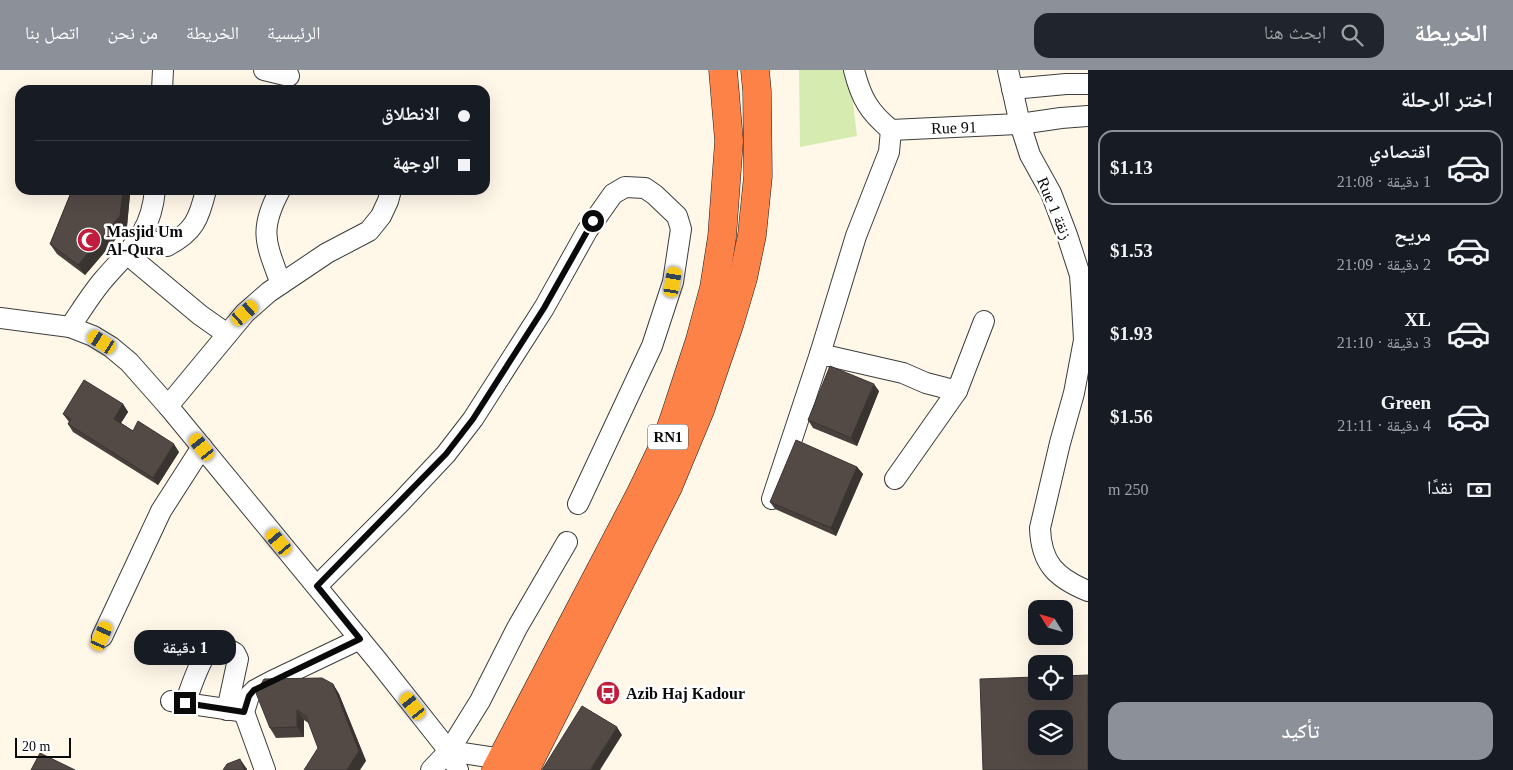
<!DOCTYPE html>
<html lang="ar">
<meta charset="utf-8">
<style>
:root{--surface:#171b24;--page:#20242c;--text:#f1f3f6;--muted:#9ea1a6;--line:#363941;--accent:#8c9099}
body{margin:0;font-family:"Times New Roman","Noto Naskh Arabic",serif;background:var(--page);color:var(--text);direction:rtl;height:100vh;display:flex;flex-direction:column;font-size:19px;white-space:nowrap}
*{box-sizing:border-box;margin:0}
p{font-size:16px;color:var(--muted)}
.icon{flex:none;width:28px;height:28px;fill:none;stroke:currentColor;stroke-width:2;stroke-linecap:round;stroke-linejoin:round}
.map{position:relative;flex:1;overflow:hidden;direction:ltr}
.sheet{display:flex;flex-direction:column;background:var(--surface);width:425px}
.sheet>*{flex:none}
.banner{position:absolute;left:15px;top:15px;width:475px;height:110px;border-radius:15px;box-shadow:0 5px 20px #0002;direction:rtl;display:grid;align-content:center;height:110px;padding:0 20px;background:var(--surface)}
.needle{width:32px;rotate:307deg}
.fabs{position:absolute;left:1028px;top:530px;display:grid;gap:10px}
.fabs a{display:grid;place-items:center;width:45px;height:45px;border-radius:10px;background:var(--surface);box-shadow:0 5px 20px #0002;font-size:25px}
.scale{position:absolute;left:15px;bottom:12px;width:56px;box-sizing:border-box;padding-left:5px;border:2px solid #0a0a0a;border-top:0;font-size:14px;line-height:18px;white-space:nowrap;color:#0a0a0a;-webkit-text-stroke:4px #fff;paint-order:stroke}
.end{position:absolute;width:22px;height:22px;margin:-11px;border:6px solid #0a0a0a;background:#fff;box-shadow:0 0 0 2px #fff}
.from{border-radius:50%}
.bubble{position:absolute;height:35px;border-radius:15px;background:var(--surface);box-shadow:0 5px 20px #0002;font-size:16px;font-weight:600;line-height:35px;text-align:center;direction:rtl}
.car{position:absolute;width:15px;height:30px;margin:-15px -8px;border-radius:6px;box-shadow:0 0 4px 1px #0007;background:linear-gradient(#f5c518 24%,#345 0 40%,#f5c518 0 76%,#345 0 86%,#f5c518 0)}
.banner b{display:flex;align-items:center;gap:18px;height:48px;font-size:19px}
.banner b+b{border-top:1px solid var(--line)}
.banner i{width:12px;height:12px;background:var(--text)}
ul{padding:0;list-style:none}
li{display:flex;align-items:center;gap:15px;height:75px;margin:0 10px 8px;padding:0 10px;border:2px solid transparent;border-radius:15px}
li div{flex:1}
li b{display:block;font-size:19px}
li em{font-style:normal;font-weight:600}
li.active{border-color:var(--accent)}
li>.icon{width:45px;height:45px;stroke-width:1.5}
h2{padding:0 20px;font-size:22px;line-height:60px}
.pay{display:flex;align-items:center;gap:12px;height:55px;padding:0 20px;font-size:19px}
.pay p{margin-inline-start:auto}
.button{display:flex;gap:10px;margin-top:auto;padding:10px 20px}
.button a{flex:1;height:58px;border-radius:15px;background:var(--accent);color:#fff;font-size:20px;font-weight:600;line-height:58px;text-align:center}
header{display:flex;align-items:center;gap:30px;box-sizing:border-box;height:70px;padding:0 25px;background:var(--accent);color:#fff}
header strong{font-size:24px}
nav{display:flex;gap:28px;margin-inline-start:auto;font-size:18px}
.search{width:350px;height:45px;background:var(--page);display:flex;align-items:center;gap:12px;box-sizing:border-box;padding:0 18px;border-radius:15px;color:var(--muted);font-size:19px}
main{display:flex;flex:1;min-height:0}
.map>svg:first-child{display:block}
</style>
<header>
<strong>الخريطة</strong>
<div class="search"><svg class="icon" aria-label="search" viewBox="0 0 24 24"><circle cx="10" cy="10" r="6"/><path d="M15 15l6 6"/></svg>ابحث هنا</div>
<nav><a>الرئيسية</a><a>الخريطة</a><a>من نحن</a><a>اتصل بنا</a></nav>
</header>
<main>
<section class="sheet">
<h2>اختر الرحلة</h2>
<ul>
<li class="active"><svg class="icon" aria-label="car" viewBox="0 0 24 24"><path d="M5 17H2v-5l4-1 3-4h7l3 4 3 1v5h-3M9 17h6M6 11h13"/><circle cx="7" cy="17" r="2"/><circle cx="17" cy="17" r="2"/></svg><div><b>اقتصادي</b><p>1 دقيقة · 21:08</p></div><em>$1.13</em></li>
<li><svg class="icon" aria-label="car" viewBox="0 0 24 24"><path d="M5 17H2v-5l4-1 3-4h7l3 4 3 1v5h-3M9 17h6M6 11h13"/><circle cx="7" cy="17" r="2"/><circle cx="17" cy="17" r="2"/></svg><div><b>مريح</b><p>2 دقيقة · 21:09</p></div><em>$1.53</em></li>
<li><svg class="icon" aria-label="car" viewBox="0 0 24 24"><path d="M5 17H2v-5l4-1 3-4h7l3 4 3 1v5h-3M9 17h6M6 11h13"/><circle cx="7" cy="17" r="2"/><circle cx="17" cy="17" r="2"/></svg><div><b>XL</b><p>3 دقيقة · 21:10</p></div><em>$1.93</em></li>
<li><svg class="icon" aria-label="car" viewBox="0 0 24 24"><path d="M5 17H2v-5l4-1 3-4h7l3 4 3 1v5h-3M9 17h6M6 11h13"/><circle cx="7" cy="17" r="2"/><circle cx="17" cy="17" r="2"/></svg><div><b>Green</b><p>4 دقيقة · 21:11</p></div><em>$1.56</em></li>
</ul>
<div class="pay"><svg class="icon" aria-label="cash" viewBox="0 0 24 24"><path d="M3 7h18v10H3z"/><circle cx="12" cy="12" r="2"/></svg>نقدًا<p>250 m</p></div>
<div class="button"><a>تأكيد</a></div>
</section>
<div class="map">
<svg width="1088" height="700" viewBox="0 0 1088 700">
<rect width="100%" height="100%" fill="#fff7e8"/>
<path fill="#d6ebb0" d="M799,0h50l8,66 -57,11z"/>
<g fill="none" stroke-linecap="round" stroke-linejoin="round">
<g stroke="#3d3d3d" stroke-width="22">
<g id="minor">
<path d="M264,0l25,6"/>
<path d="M854,0c7,28 15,42 37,60l129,-6 41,-6 27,-2"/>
<path d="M1008,0l12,54 10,31 21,38 16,42 13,40 2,29 2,36 -10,53 -14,50 -20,85c1,35 16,50 48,63"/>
<path d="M1012,19l54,-5h22"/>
<path d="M162,20l1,-20"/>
<path d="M280,120c-22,41 -14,53 1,94"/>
<path d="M142,165l10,6 15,5c27,-14 32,-27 39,-56"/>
<path d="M127,184l73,61 27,19"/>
<path d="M0,248l70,9 23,9 18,11 18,15 39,44 209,254 72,91 9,19"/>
<path d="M70,257c11,-16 21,-33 34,-48 27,-31 47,-45 51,-89"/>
<path d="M820,284l83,19 23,10 31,8 -62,88"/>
<path d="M957,321l27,-70"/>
<path d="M168,336l77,-93 24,-21 58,-39 42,-22 12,-15 7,-15 3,-11"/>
<path d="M772,429l48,-145 36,-118 33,-84 2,-22"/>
<path d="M317,516l82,-82 47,-50 27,-35 71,-111 43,-77 26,-37 12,-7 20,1 10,7 22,21 4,13 -8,53 -21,64 -74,158"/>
<path d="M102,567l59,-126 41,-64"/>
<path d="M171,631l68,10"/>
<path d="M185,633c5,-12 16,-50 28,-55 8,-4 15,1 22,5l3,6 -11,51"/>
<path d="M449,681l53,8"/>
<path d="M265,700l-21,-58 5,-16 6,-6 17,-9 88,-42"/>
<path d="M431,700l18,-19 31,-50 37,-73 50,-86"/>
</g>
</g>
<g stroke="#1b1b1b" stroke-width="29">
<g id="highway">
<path d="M496,700l144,-275 27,-56 8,-23 25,-76 14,-52 8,-51 7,-96 -6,-71"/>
<path d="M525,700l143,-283 32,-77 30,-88 13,-44 9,-43 6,-59 -1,-85 -2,-21"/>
</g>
</g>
<use href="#minor" stroke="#fff" stroke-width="20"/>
<use href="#highway" stroke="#fc8248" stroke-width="28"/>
</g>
<g fill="#47403c">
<path d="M72,120h55l3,4 -3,32 -42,49 -28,-21 -7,-10z"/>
<path d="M879,321l-22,55 -44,-18 -5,-8z"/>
<path d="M123,334l5,8 -7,11 12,8 46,21 -21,33 -85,-53 -5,-8 1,-2 -6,-8z"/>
<path d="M857,397l6,7 -27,62 -61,-27 -5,-7z"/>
<path d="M333,614l6,10 27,67 -62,-41v17l-28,1 -6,-10z"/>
</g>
<g fill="#3a3431">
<path d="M123,120h4l3,4 -3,32 -42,49 -7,-10z"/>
<path d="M874,314l5,7 -22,55 -6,-8z"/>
<path d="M123,334l5,8 -9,14 -5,-7z"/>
<path d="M174,374l5,8 -21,33 -5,-7z"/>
<path d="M857,397l6,7 -27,62 -5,-8z"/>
<path d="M333,614l6,10 27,67 -6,9h-13z"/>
<path d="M297,640l7,10v17l-7,-10z"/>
<path d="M617,657l5,8 -22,35h-10z"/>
<path d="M240,689l7,10v1h-3z"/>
</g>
<g fill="#534a46" stroke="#3a3431" fill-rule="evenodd">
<path d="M72,120h51l-3,26 -42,49 -28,-21z"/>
<path d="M830,296l44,18 -23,54 -43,-18z"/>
<path d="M84,310l39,24 -9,15 19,12 5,-10 36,23 -21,34 -85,-54 3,-5 -8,-5z"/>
<path d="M796,370l61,27 -26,61 -61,-26z"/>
<path d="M1088,605v95h-105l-3,-91 56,-2v14h28v-15zM1036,649h28v27h-28z"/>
<path d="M322,608l11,6 26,67 -12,19h-43l14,-22 -12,-32 -9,-6v17l-27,1 -14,-35 8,-14z"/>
<path d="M582,636l35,21 -27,43h-48z"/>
<path d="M40,683l35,17h-44z"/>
<path d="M240,689l4,11h-21l4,-6z"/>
</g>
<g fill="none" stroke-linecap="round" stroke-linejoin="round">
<path stroke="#0a0a0a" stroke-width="6" d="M185,633l59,9 5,-16 5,-6 106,-51 -43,-53 129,-132 27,-35 71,-111 49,-87"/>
</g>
<defs>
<g id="mosque-disc" transform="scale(1.25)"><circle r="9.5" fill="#c01c3b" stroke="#fff"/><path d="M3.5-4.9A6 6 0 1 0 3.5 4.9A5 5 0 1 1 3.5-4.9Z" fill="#fff"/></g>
<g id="bus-disc" transform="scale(1.25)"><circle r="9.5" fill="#c01c3b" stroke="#fff"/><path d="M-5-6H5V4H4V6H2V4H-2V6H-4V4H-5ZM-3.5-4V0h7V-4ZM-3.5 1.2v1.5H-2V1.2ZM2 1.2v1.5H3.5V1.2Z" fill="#fff"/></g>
</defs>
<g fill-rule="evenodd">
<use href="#mosque-disc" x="89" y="170"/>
<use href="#bus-disc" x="608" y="623"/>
</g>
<g text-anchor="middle" stroke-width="5" stroke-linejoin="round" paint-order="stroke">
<rect fill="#fff" stroke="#545454" stroke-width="1" x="648" y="354.5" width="40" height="25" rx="4"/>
<g font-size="15" font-weight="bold" fill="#0a0a0a">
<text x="668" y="372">RN1</text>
</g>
<g font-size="16" fill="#0a0a0a" stroke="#fff">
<text transform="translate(954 57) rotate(-2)" y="6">Rue 91</text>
<text transform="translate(1055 138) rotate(67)" y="6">Rue 1 زنقة</text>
</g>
<g font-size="16" font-weight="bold" fill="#0a0a0a" stroke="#fff" text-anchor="start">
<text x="106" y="167">Masjid Um<tspan x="106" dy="18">Al-Qura</tspan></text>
<text x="626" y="629">Azib Haj Kadour</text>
</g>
</g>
</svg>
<div class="fabs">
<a><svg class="needle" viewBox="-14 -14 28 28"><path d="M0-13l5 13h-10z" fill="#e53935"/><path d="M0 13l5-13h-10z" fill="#9ea1a6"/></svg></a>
<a><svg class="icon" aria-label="locate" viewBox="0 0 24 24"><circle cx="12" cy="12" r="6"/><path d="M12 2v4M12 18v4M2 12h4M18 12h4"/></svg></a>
<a><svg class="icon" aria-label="layers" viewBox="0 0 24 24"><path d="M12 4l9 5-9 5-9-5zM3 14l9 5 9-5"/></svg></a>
</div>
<div class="scale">20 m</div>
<i class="end from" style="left:593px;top:151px"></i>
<i class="end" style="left:185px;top:633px"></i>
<div class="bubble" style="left:134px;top:560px;width:102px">1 دقيقة</div>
<i class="car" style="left:673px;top:212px;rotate:10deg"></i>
<i class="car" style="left:245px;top:243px;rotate:49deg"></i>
<i class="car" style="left:102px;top:272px;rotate:302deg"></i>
<i class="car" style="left:202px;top:377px;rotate:321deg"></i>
<i class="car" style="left:279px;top:472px;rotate:320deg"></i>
<i class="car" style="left:102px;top:566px;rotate:24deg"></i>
<i class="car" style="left:413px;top:636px;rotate:322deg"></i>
<div class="banner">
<b><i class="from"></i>الانطلاق</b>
<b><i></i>الوجهة</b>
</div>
</div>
</main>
